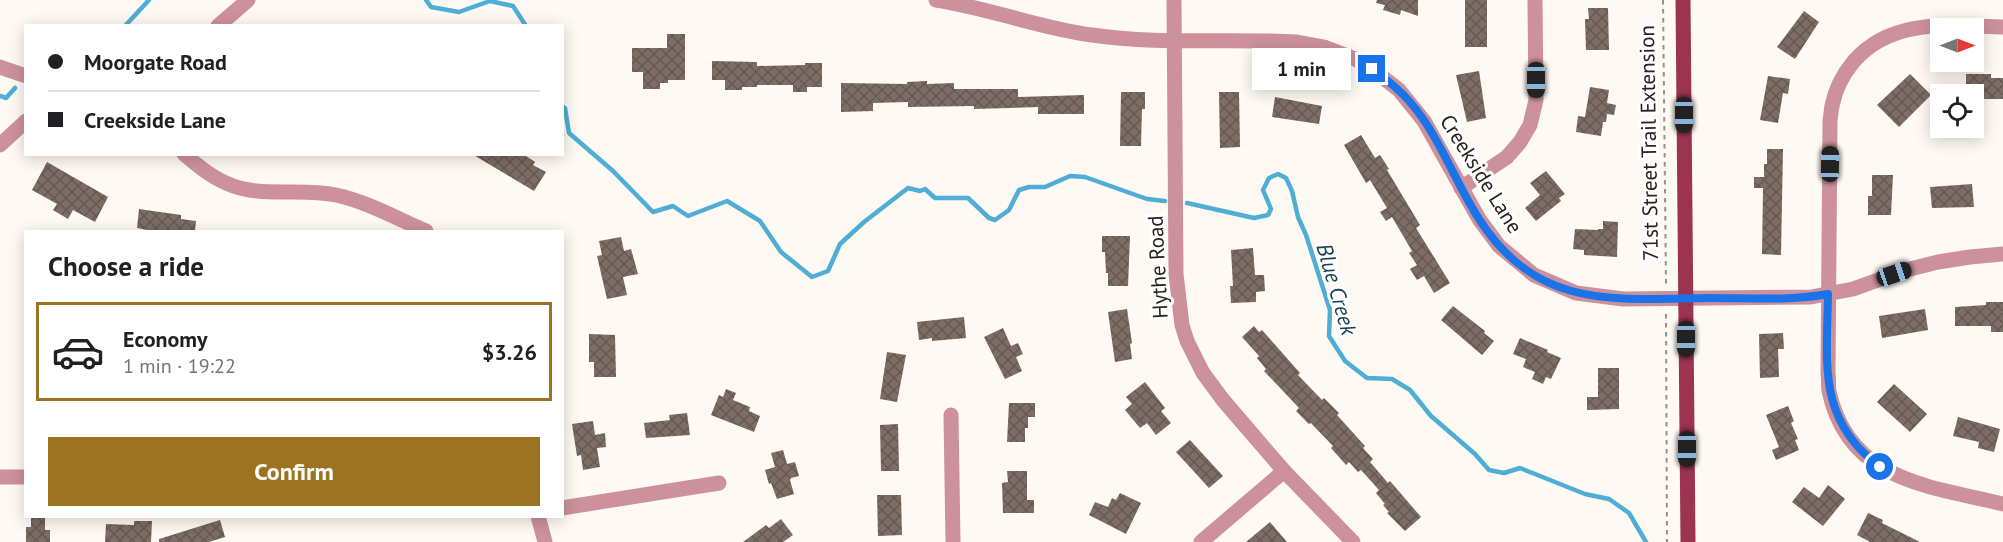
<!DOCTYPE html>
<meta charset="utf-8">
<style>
:root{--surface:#fff;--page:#f6f6f6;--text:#202124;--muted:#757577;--line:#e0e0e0;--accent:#9c7421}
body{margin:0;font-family:"PT Sans",sans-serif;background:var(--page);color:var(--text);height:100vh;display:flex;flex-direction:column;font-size:22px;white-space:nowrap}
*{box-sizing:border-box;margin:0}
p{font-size:20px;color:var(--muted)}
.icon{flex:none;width:33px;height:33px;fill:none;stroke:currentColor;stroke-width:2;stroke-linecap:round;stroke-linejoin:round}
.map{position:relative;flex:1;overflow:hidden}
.sheet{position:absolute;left:24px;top:230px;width:540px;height:288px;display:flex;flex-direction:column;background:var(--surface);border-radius:0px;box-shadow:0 3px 15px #0003}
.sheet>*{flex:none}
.banner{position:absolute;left:24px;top:24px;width:540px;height:132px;border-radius:0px;box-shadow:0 3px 15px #0003;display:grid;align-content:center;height:132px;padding:0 24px;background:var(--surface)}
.needle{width:39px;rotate:90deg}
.fabs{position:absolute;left:1930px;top:18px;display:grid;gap:12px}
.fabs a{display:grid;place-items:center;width:54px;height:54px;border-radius:0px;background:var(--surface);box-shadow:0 3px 15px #0003;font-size:30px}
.end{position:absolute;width:27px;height:27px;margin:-14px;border:8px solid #1a73e8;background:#fff;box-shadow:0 0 0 3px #fff}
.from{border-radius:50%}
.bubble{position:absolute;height:42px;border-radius:0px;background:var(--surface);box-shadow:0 3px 15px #0003;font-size:20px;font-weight:800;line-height:42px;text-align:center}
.car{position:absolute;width:18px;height:36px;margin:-18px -9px;border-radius:8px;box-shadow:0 0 4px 2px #0007;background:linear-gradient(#222 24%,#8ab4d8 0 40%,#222 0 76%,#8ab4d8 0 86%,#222 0)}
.banner b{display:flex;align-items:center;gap:21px;height:57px;font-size:22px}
.banner b+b{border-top:2px solid var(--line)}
.banner i{width:15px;height:15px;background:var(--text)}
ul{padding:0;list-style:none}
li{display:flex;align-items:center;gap:18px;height:99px;margin:0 12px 9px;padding:0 12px;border:3px solid transparent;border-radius:0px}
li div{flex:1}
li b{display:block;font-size:22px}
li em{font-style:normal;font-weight:800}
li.selected{border-color:var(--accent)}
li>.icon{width:54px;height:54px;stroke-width:1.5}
h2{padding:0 24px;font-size:27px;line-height:72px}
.cta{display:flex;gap:12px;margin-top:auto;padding:12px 24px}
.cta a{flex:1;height:69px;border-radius:0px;background:var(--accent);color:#fff;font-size:24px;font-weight:800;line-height:69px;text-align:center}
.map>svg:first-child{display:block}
</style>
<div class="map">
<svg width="2003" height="542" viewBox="0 0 2003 542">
<defs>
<pattern id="building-cross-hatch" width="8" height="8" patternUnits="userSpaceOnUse" patternTransform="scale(1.5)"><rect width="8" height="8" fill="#7d6d64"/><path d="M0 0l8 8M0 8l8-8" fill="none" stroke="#665952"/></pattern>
</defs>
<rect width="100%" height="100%" fill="#fef9f2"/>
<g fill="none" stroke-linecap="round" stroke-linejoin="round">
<g stroke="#4eaed5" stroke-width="4.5">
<path d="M426,0l5,7 28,5 31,-11 23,5 13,20"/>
<path d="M125,26l24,-26"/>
<path d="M0,96l6,2 9,-10"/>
<path d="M562,106l3,2 4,25 44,38 40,41 20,-6 15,10 39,-15 33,20 21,31 31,25 16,-6 12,-27 24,-22 44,-34 12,3 5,-2 10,9h33l21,20 6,2 14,-10 10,-20 10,-3h16l25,-11 15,1 62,22 18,2"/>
<path d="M1187,203l67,15 14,-3 3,-6 -8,-19 6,-12 9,-4 8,4 6,13 6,26 8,18 24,75 -1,26 16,25 22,17 25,1 18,11 21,26 44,38 14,16 15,3 16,-5 65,26 24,5 20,14 17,29"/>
</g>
</g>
<g fill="url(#building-cross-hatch)">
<path d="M1377,0h41v16l-17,-6 -1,5 -17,-5 2,-5 -9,-2z"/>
<rect x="1465" y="0" width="22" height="47"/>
<path d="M1588,8h20l1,42h-23l-1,-31h4z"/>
<path d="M1804,11l15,11 -24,37 -18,-12z"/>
<path d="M667,34h18v46h-17v3h-8v6h-17v-17h-11v-24h35z"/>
<path d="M712,61l45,1v4l48,-1v-2h17v24h-15v5h-14v-7h-36v2h-15v3h-17v-10h-13z"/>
<path d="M1479,71l7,47 -19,4 -11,-47z"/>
<path d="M1910,74l21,21 -32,32 -22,-22z"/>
<path d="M1966,74h25v4h12v21h-29v-5h-8z"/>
<path d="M1768,76l22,3 -2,15 -5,-1 -5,30 -18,-3z"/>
<path d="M927,81v3l27,-1v6h64v8l66,-2v19h-46v-7l-64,2v-3l-66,1v-5l-35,1v8l-32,1v-29l66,1v-2z"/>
<path d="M1590,87l19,3 -2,13 9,2 -2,10 -7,-1 -1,8h-3l-2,14 -25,-4 2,-16 7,1z"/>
<path d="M1121,92h24v17h-3l-1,37h-21z"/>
<path d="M1219,92h20l1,55 -20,1z"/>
<path d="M1275,97l47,9 -3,18 -47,-7z"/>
<path d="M1361,135l14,23 5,-3 9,14 -2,1 33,55 -4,3 34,55 -16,10 -10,-17 -7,4 -7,-11 7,-4 -8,-12 3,-2 -20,-34 -6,4 -6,-9 7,-4 -17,-28 -4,3 -22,-38z"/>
<path d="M1767,149h16l-2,106 -19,-1 1,-66h-9v-11h10v-13h3z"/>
<path d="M472,154h51l12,8 -2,3 13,7 -12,19z"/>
<path d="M47,162l61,35 -13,25 -22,-12 -5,9 -15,-9 4,-6 -25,-14z"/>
<path d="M1546,171l19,23 -6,4 2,3 -25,20 -11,-13 15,-13 -10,-12z"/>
<path d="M1872,175h21l-2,40h-23v-19h4z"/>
<path d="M1972,184l2,23 -42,1 -2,-21z"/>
<path d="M139,209l42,6v4l15,2 -1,10h-43l-15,-3z"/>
<path d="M1603,221l15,1 -1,35 -33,-2v-5l-11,-1 2,-20 23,1v-1h5z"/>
<path d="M1102,236h28l-2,50h-20v-13h-2l-1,-21h-3z"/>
<path d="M621,237l3,14 7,-2 7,25 -15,3 4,18 -20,4 -10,-43 5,-1 -3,-14z"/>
<path d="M1253,248l2,27h9l1,16 -9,1v10l-25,1 -1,-17h3l-2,-36z"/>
<path d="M1986,302h17v30h-12v-6h-36v-19l31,-2z"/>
<path d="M1453,306l32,25 -1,2 10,8 -12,14 -41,-35z"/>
<path d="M1127,309l5,34 -2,1 2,15 -17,3 -7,-50z"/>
<path d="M1925,309l3,21 -46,8 -3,-22z"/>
<path d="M964,317l2,21 -34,3v-3l-13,2 -2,-18z"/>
<path d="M1254,326l5,6 3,-2 38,43 -2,2 24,25 2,-2 15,15 -2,2 28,31 -2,2 10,11 -3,3 18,21 2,-2 31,36 -16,14 -18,-18 2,-1 -6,-7 2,-1 -9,-11 3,-3 -18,-20 -3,2 -9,-10 -3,3 -15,-17 2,-2 -22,-23 -2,1 -13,-13 3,-3 -35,-37 2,-2 -9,-11 2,-2 -17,-19z"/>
<path d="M1003,328l8,18 7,-3 5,11 -7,3 6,14 -17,8 -21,-42z"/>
<path d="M1783,333l1,16h-6l1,28 -19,1 -1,-44z"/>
<path d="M589,334l26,1 1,42h-22v-15h-5z"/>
<path d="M1520,338l28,12 -1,2 14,6 -10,21 -5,-2 -3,7 -11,-5 3,-7 -12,-5 3,-8 -13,-5z"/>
<path d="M887,352l19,3 -9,47 -17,-3z"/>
<path d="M1598,368h21v41l-32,1v-13h11z"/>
<path d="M1145,382l20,26 -4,3 10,12 -15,12 -9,-12 -7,5 -15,-18 7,-6 -6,-7z"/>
<path d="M1894,384l33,30 -17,18 -33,-30z"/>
<path d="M726,389l10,4 -3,7 17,7 -1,4 11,5 -6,16 -43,-17 8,-20 4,2z"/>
<path d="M1009,403h26v14h-7v11h-3v14h-18z"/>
<path d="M1788,406l6,15 -3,2 7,16 -3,1 4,10 -23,10 -4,-10 7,-3 -13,-32z"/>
<path d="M687,413l3,22 -44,3 -2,-15 26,-3 -1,-5z"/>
<path d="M1958,417l42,12 -6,23 -16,-4 1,-6 -26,-6z"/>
<path d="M593,421l2,14 10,-2 1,14 -9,1 3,19 -17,3 -2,-15 -4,1 -5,-32z"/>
<path d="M898,424l1,47h-18l-1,-46z"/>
<path d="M1190,440l33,36 -14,12 -33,-36z"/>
<path d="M783,450l4,14 8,-2 4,14 -8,2 -1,2 4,14 -17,5 -6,-16 -2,1 -4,-14 10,-3 -4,-14z"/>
<path d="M1007,471h20v29h7v13h-31l-1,-30 6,-1z"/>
<path d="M1828,485l17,14 -22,27 -31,-24 12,-15 15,11z"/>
<path d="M1120,493l21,10 -15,31 -37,-19 6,-13 13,5 4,-9 4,2z"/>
<path d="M877,495h24l1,40 -24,1z"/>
<path d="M1868,513l15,7 -1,3 38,19h-50l-13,-7z"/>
<path d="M31,516h14v14h5v12h-24v-15h5z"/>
<path d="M781,519l12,16 -10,7h-40l23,-17 3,3z"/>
<path d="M220,520l5,17 -16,5h-50v-3z"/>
<path d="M134,521h18l-1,21h-46l1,-18 28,1z"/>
<path d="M1270,522l17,20h-41z"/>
</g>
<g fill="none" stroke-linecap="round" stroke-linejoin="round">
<g stroke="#97928b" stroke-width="2" stroke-dasharray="4.5 4.5" stroke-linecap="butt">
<path d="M1663,0l3,284"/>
<path d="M1666,314l1,228"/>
</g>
<g stroke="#cd919c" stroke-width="15">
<path d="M936,0c53,8 103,28 156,35 67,10 137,3 205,7l27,5 31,12 17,10 27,21 25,31 55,98 20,27 35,29 42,18 47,6 188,-2 42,-8 53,-19 32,-8 32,-5 33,-3"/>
<path d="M1174,0l2,274 6,51 5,16 16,32 20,27 61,71 69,71"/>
<path d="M218,26l30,-26"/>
<path d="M2003,27c-52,-1 -110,-10 -149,34 -10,12 -19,29 -22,45 -1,5 -1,10 -2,14l-2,253c1,6 0,12 1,18 19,90 100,95 174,113"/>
<path d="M0,67l26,9"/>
<path d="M0,145l26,-24"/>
<path d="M184,154c13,11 26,22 42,29 34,16 73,4 110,12 29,6 62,24 90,36"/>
<path d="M1461,188l46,-31 13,-15 10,-17 6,-25 -1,-100"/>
<path d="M951,415l2,127"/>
<path d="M0,477h26"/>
<path d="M562,508l157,-25"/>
<path d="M538,516l7,26"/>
<path d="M1201,542l83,-71"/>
</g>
<path stroke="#9c3351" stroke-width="15" d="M1683,0l5,542"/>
</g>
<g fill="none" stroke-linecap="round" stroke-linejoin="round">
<path stroke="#1a73e8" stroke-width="8" d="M1372,69c14,10 27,20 38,33 29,33 45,80 69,117 59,92 136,80 231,79 40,0 80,3 118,-4 -1,70 -11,126 52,173"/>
</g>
<g text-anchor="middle" stroke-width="6" stroke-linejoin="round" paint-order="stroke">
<g font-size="21" fill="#27221c" stroke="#fff">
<text transform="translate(1649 143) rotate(-91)" y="7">71st Street Trail Extension</text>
<text transform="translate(1481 174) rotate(58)" y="7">Creekside Lane</text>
<text transform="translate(1158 267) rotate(-93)" y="7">Hythe Road</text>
</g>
<g font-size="22" font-style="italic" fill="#184253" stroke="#fff">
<text transform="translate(1337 289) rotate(74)" y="8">Blue Creek</text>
</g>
</g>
</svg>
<div class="fabs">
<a><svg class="needle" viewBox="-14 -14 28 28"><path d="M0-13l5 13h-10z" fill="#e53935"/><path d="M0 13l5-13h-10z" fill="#757577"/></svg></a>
<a><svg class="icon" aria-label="locate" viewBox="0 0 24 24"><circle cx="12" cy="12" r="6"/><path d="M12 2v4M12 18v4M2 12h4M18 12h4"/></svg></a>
</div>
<i class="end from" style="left:1880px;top:467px"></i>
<i class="end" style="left:1372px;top:69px"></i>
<div class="bubble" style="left:1252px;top:48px;width:99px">1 min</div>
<i class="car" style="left:1536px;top:80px;rotate:180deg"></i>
<i class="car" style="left:1684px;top:115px;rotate:180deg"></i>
<i class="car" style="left:1830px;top:164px;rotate:1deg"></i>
<i class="car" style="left:1894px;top:274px;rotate:71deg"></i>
<i class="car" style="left:1686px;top:339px;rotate:180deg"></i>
<i class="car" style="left:1687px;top:449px;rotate:180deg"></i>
<div class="banner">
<b><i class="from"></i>Moorgate Road</b>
<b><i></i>Creekside Lane</b>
</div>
<section class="sheet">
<h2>Choose a ride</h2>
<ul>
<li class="selected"><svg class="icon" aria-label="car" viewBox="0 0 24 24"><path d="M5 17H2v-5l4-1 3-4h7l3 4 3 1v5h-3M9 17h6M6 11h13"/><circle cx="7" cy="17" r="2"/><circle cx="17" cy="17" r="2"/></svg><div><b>Economy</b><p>1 min · 19:22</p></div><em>$3.26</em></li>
</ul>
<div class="cta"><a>Confirm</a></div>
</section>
</div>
